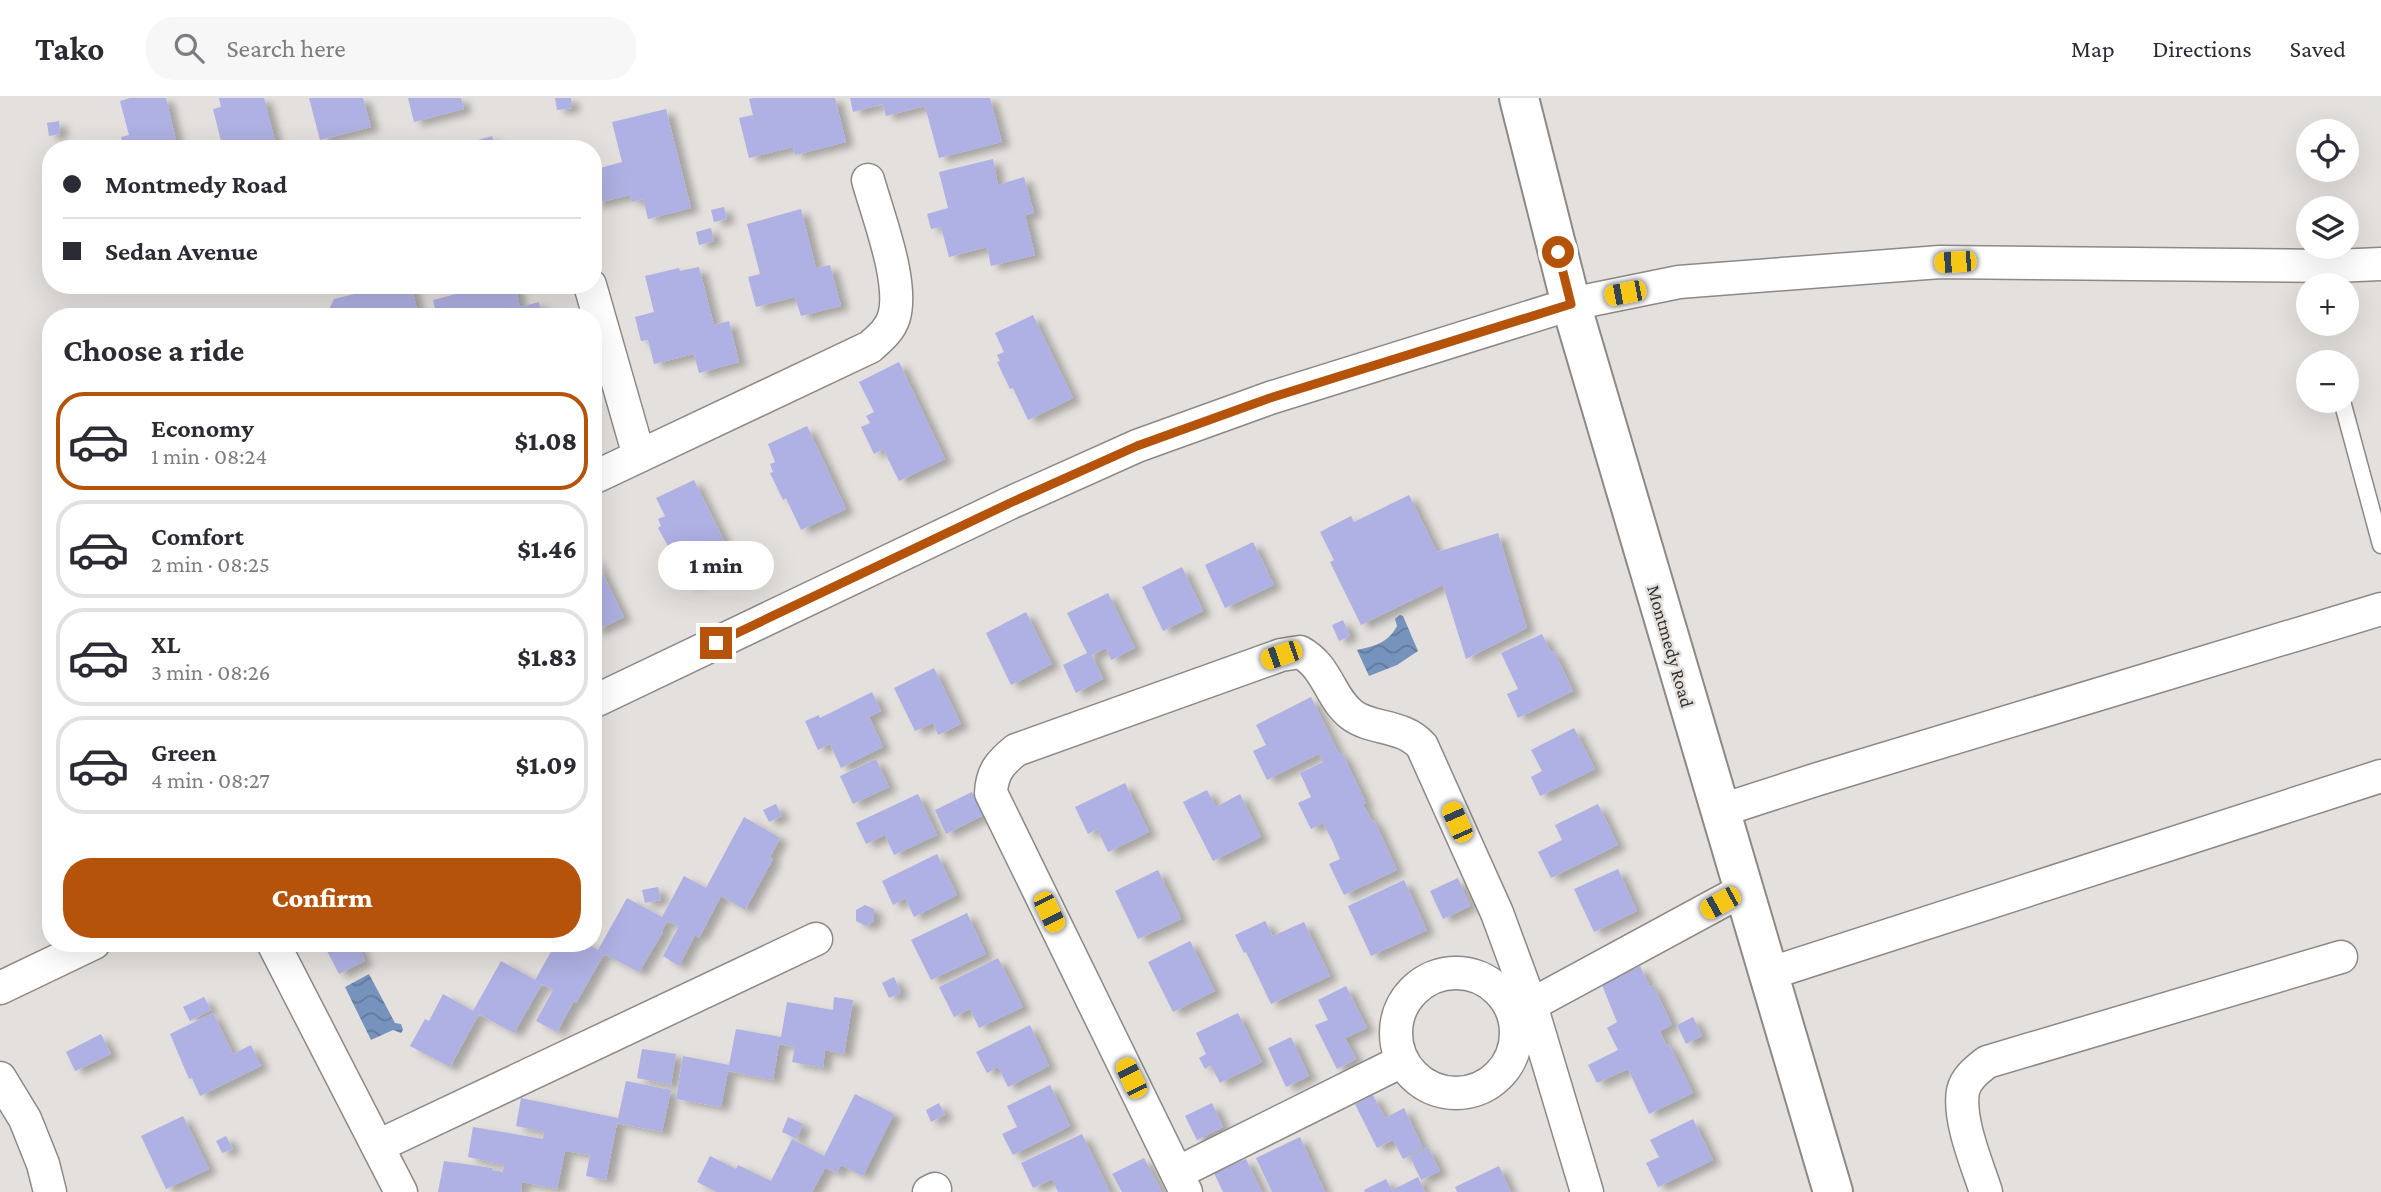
<!DOCTYPE html>
<meta charset="utf-8">
<style>
:root{--surface:#fff;--page:#f7f7f7;--text:#2b2b33;--muted:#7c7c81;--line:#e1e1e2;--accent:#b45309}
body{margin:0;font-family:"Crimson Pro",serif;background:var(--page);color:var(--text);height:100vh;display:flex;flex-direction:column;font-size:26px;white-space:nowrap}
*{box-sizing:border-box;margin:0}
p{font-size:23px;color:var(--muted)}
.icon{flex:none;width:38px;height:38px;fill:none;stroke:currentColor;stroke-width:2;stroke-linecap:round;stroke-linejoin:round}
.map{position:relative;flex:1;overflow:hidden}
.details{position:absolute;left:42px;top:210px;width:560px;height:644px;display:flex;flex-direction:column;background:var(--surface);border-radius:28px;box-shadow:0 7px 28px #0002}
.details>*{flex:none}
.guide{position:absolute;left:42px;top:42px;width:560px;height:154px;border-radius:28px;box-shadow:0 7px 28px #0002;display:grid;align-content:center;height:154px;padding:0 21px;background:var(--surface)}
.fabs{position:absolute;left:2296px;top:21px;display:grid;gap:14px}
.fabs a{display:grid;place-items:center;width:63px;height:63px;border-radius:50%;background:var(--surface);box-shadow:0 7px 28px #0002;font-size:35px}
.end{position:absolute;width:32px;height:32px;margin:-16px;border:9px solid #b45309;background:#fff;box-shadow:0 0 0 4px #fff}
.from{border-radius:50%}
.bubble{position:absolute;height:49px;border-radius:24px;background:var(--surface);box-shadow:0 7px 28px #0002;font-size:23px;font-weight:800;line-height:49px;text-align:center}
.car{position:absolute;width:21px;height:42px;margin:-21px -10px;border-radius:9px;box-shadow:0 0 5px 2px #0007;background:linear-gradient(#f5c518 24%,#345 0 40%,#f5c518 0 76%,#345 0 86%,#f5c518 0)}
.guide b{display:flex;align-items:center;gap:24px;height:66px;font-size:26px}
.guide b+b{border-top:2px solid var(--line)}
.guide i{width:18px;height:18px;background:var(--text)}
ul{padding:0;list-style:none}
li{display:flex;align-items:center;gap:21px;height:98px;margin:0 14px 10px;padding:0 7px;border:4px solid var(--line);border-radius:28px}
li div{flex:1}
li b{display:block;font-size:26px}
li em{font-style:normal;font-weight:800}
li.on{border-color:var(--accent)}
li>.icon{width:63px;height:63px;stroke-width:1.5}
h2{padding:0 21px;font-size:32px;line-height:84px}
.button{display:flex;gap:14px;margin-top:auto;padding:14px 21px}
.button a{flex:1;height:80px;border-radius:28px;background:var(--accent);color:#fff;font-size:28px;font-weight:800;line-height:80px;text-align:center}
header{display:flex;align-items:center;gap:42px;box-sizing:border-box;height:98px;padding:0 35px;background:var(--surface);border-bottom:2px solid var(--line)}
header strong{font-size:33px}
nav{display:flex;gap:38px;margin-inline-start:auto;font-size:24px}
.search{width:490px;height:63px;background:var(--page);display:flex;align-items:center;gap:18px;box-sizing:border-box;padding:0 24px;border-radius:28px;color:var(--muted);font-size:26px}
.map>svg:first-child{display:block}
</style>
<header>
<strong>Tako</strong>
<div class="search"><svg class="icon" aria-label="search" viewBox="0 0 24 24"><circle cx="10" cy="10" r="6"/><path d="M15 15l6 6"/></svg>Search here</div>
<nav><a>Map</a><a>Directions</a><a>Saved</a></nav>
</header>
<div class="map">
<svg width="2381" height="1094" viewBox="0 0 2381 1094">
<defs>
<pattern id="water-waves" width="16" height="10" patternUnits="userSpaceOnUse" patternTransform="scale(1.75)"><rect width="16" height="10" fill="#7693be"/><path d="M0 5q4-4 8 0t8 0" fill="none" stroke="#62799b"/></pattern>
<filter id="shadow"><feDropShadow dx="8" dy="4.5" stdDeviation="3.5" flood-color="#0004"/></filter>
</defs>
<rect width="100%" height="100%" fill="#e3e0dd"/>
<g fill="url(#water-waves)">
<path d="M1400,517l3,1 15,35 -21,14 -28,11 -12,-26c18,-4 31,-7 40,-24l-2,-7z"/>
<path d="M369,876l26,49 6,1 2,6 -2,3 -8,-3 -22,10 -26,-53z"/>
</g>
<g fill="#afb0e3" filter="url(#shadow)">
<path d="M130,0h36l12,51h-54l-3,-12 8,-2 -9,-34z"/>
<path d="M219,0h45l13,51h-54l-10,-40 8,-2z"/>
<path d="M309,0h54l8,29 -51,13z"/>
<path d="M408,0h53l3,11 -50,13z"/>
<path d="M555,0h16l1,10 -15,2z"/>
<path d="M754,0h81l11,44 -51,13 -2,-8 -44,11 -10,-40 14,-3 -4,-16z"/>
<path d="M850,0h140l12,44 -63,16 -14,-52 -39,10 -3,-12 -30,8z"/>
<path d="M666,11l25,99 -43,11 -5,-20 -11,3 -2,-7 -37,9v-34l29,-8 -10,-40z"/>
<path d="M59,23l1,13 -11,2 -2,-13z"/>
<path d="M492,38l4,13h-46v-1z"/>
<path d="M993,61l5,26 26,-8 10,36 -9,2 10,40 -44,11 -4,-19 -38,10 -8,-30 -10,2 -4,-15 21,-6 -9,-36z"/>
<path d="M724,109l3,12 -13,3 -3,-12z"/>
<path d="M801,111l15,59 14,-3 11,41 -40,10 -6,-19 -39,10 -8,-30 12,-3 -13,-50z"/>
<path d="M711,130l3,13 -15,4 -3,-13z"/>
<path d="M699,169l15,58 15,-4 10,41 -40,11 -5,-19 -40,10 -6,-24 -7,1 -6,-24 19,-5 -9,-36 34,-8 1,3z"/>
<path d="M356,187h55l8,32h-87l-2,-10 4,-8 20,-5 -1,-8z"/>
<path d="M483,187h32l5,22 19,-5 3,15h-105l-4,-17 50,-13z"/>
<path d="M1033,217l40,83 -45,22 -15,-32 -3,1 -13,-27 3,-1 -3,-6 7,-3 -9,-19z"/>
<path d="M899,264l46,97 -46,22 -16,-32 -9,5 -13,-27 9,-4 -4,-7 8,-4 -15,-30z"/>
<path d="M807,328l39,83 -45,21 -15,-32 -3,2 -13,-27 3,-1 -3,-8 5,-2 -7,-18z"/>
<path d="M694,382l41,83 -45,22 -32,-57 3,-2 -3,-7 7,-3 -9,-18z"/>
<path d="M1409,397l28,57 61,-19 29,95 -61,31 -23,-74 -82,40 -31,-63 4,-2 -14,-28 31,-16 3,6z"/>
<path d="M1253,444l21,43 -49,23 -20,-43z"/>
<path d="M593,456l31,63 -31,15z"/>
<path d="M1182,469l21,44 -40,20 -21,-44z"/>
<path d="M1108,495l27,55 -24,12 -5,-12 -14,7 11,24 -27,14 -13,-28 24,-12 -20,-40z"/>
<path d="M1026,514l26,52 -41,21 -25,-52z"/>
<path d="M1343,522l7,16 -11,5 -7,-16z"/>
<path d="M1542,536l9,18 3,-1 19,40 -55,27 -11,-24 11,-5 -17,-36z"/>
<path d="M934,570l27,56 -23,11 -5,-12 -18,8 -21,-43z"/>
<path d="M872,594l9,19 -12,6 14,30 -42,21 -11,-24 -12,6 -13,-29 14,-6 1,3z"/>
<path d="M1311,599l28,57 3,-1 24,50 -3,1 9,17 2,-1 23,50 -53,25 -15,-31 11,-5 -8,-19 -9,-17 -12,6 -13,-26 13,-6 -11,-24 23,-11 -4,-8 -52,26 -14,-29 13,-6 -10,-20z"/>
<path d="M1574,630l21,41 -55,27 -9,-19 11,-6 -11,-21z"/>
<path d="M876,661l13,28 -36,17 -13,-28z"/>
<path d="M1125,685l24,49 -41,20 -11,-23 -9,5 -13,-27z"/>
<path d="M1207,692l9,17 24,-13 21,43 -48,24 -30,-59z"/>
<path d="M972,694l12,23 -38,19 -11,-24z"/>
<path d="M918,696l19,41 -43,20 -9,-20 -19,9 -10,-21z"/>
<path d="M776,706l6,12 -13,6 -6,-12z"/>
<path d="M1598,706l20,41 -67,33 -13,-26 24,-12 -7,-15z"/>
<path d="M744,719l36,21 -10,19 3,2 -28,51 -24,-14 -22,42 -4,-3 -16,31 -16,-10 16,-30 -12,-5 -5,10 1,1 -24,40 -35,-18 -28,49 -2,-2 -17,31 -21,-11 17,-31 -11,-6 -28,49 -35,-19 -29,53 -40,-21 15,-27 4,2 14,-27 30,17 28,-50 34,19 21,-37h30l12,7 29,-52 35,19 22,-41 22,12z"/>
<path d="M937,756l20,41 -43,22 -9,-19 -12,7 -11,-24z"/>
<path d="M1618,771l19,42 -43,21 -20,-43z"/>
<path d="M1158,772l23,49 -43,20 -23,-48z"/>
<path d="M1458,780l12,28 -27,13 -13,-28z"/>
<path d="M1404,782l23,50 -56,26 -23,-50z"/>
<path d="M658,789l3,13 -16,3 -3,-13z"/>
<path d="M865,807l9,4v12l-8,5 -10,-5v-11z"/>
<path d="M967,815l19,41 -55,26 -20,-40z"/>
<path d="M1265,823l8,15 31,-14 26,54 -59,28 -25,-52 -2,1 -9,-18z"/>
<path d="M1190,843l25,50 -42,21 -25,-50z"/>
<path d="M323,845h34l8,18 -26,13z"/>
<path d="M998,860l25,49 -44,21 -9,-19 -16,8 -15,-30z"/>
<path d="M1640,868l10,21 3,-2 19,40 -12,6 6,14 3,-1 24,49 -44,21 -21,-45 -31,14 -9,-18 30,-15 -11,-22 10,-6 -15,-37z"/>
<path d="M894,879l7,16 -12,5 -7,-15z"/>
<path d="M1346,888l21,42 -22,10 11,21 -19,10 -22,-44 13,-5 -10,-20z"/>
<path d="M204,899l7,13 -21,11 -7,-14z"/>
<path d="M834,899l19,3 -9,54 -19,-4 -2,18 -31,-6 3,-15 -16,-3 -6,36 -45,-9 -7,36 -45,-8 7,-43 46,9 7,-36 45,8 6,-35 46,8z"/>
<path d="M213,915l20,41 18,-9 10,21 -61,30 -8,-18 -3,1 -19,-45z"/>
<path d="M1238,915l24,49 -42,21 -9,-18 -6,4 -6,-11 7,-4 -10,-21z"/>
<path d="M1693,919l9,19 -16,8 -9,-19z"/>
<path d="M1030,927l19,41 -41,21 -10,-20 -11,6 -11,-21z"/>
<path d="M101,936l10,20 -36,17 -9,-19z"/>
<path d="M1291,939l18,39 -23,11 -18,-39z"/>
<path d="M642,951l34,5 -5,31 -34,-7z"/>
<path d="M626,983l45,9 -8,38 -1,4 -45,-9 -11,57 -20,-4 4,-21 -25,-4 -8,38 -35,-7 -1,10h-83l6,-31 48,7v2l11,2 1,-7 -36,-8 5,-30 70,12 1,-7 -28,-6 5,-28 97,20z"/>
<path d="M1050,987l20,41 -57,29 -11,-21 15,-7 -10,-21z"/>
<path d="M855,996l39,20 -31,62 -22,-11 -4,8 -12,-5 -13,24h-95l-20,-10 13,-26 26,13 2,-4 33,16 21,-42 32,17z"/>
<path d="M1373,997l12,23 19,-10 19,40 -20,11 -10,-19 -16,8 -22,-44z"/>
<path d="M939,1005l6,12 -14,7 -5,-12z"/>
<path d="M1212,1005l11,24 -26,13 -12,-24z"/>
<path d="M183,1018l26,53 -43,20 -25,-53z"/>
<path d="M788,1019l15,7 -6,15 -15,-7z"/>
<path d="M1693,1021l20,41 -55,27 -12,-24 13,-6 -9,-17z"/>
<path d="M1082,1036l28,58h-52l-6,-13 -19,9 -12,-25z"/>
<path d="M226,1038l7,13 -11,4 -6,-12z"/>
<path d="M1300,1039l25,55h-53l-16,-34z"/>
<path d="M1428,1049l12,24 -19,9 -11,-23z"/>
<path d="M1144,1060l18,34h-40l-10,-18z"/>
<path d="M1246,1061l16,33h-39l-9,-19z"/>
<path d="M1499,1068l12,26h-54l-2,-5z"/>
<path d="M1418,1079l7,15h-60l-1,-2 22,-11 6,11z"/>
</g>
<g fill="none" stroke-linecap="round" stroke-linejoin="round">
<g stroke="#8c8987" stroke-width="19">
<path id="lane" d="M2342,303l39,144"/>
</g>
<g stroke="#8c8987" stroke-width="35">
<g id="street">
<path d="M590,187l49,171"/>
<path d="M593,380l277,-131c10,-9 20,-17 24,-30 10,-35 -16,-101 -26,-137"/>
<path d="M593,604l417,-199 127,-57 133,-48 301,-94 108,-22 261,-20 395,4 46,-2"/>
<path d="M1719,713l99,-32 563,-170"/>
<path d="M273,845l128,249"/>
<circle cx="1456" cy="935" r="60"/>
<path d="M1768,876l613,-198"/>
<path d="M0,890l94,-45"/>
<path d="M1514,916l229,-124"/>
<path d="M0,980l25,41 18,45 7,28"/>
<path d="M378,1048l438,-207"/>
<path d="M1177,1075l225,-112"/>
<path d="M929,1094l6,-3"/>
<path d="M1186,1094l-195,-399c1,-21 9,-30 25,-43l265,-95 19,-3c28,15 29,45 52,63 20,15 51,9 70,31l75,167 34,92 56,187"/>
<path d="M1986,1094c-9,-28 -28,-72 -23,-101 3,-13 14,-21 24,-29l354,-105"/>
</g>
</g>
<g stroke="#8c8987" stroke-width="42">
<path id="secondary" d="M1519,0l52,206 262,888"/>
</g>
<use href="#lane" stroke="#fff" stroke-width="16"/>
<use href="#street" stroke="#fff" stroke-width="32"/>
<use href="#secondary" stroke="#fff" stroke-width="38"/>
</g>
<g fill="none" stroke-linecap="round" stroke-linejoin="round">
<path stroke="#b45309" stroke-width="9" d="M716,545l294,-140 127,-57 133,-48 301,-94 -13,-52"/>
</g>
<g text-anchor="middle" stroke-width="5" stroke-linejoin="round" paint-order="stroke">
<g font-size="19" fill="#343231" stroke="#e3e0dd">
<text transform="translate(1671 548) rotate(74)" y="7">Montmedy Road</text>
</g>
</g>
</svg>
<div class="fabs">
<a><svg class="icon" aria-label="locate" viewBox="0 0 24 24"><circle cx="12" cy="12" r="6"/><path d="M12 2v4M12 18v4M2 12h4M18 12h4"/></svg></a>
<a><svg class="icon" aria-label="layers" viewBox="0 0 24 24"><path d="M12 4l9 5-9 5-9-5zM3 14l9 5 9-5"/></svg></a>
<a>+</a>
<a>−</a>
</div>
<i class="end from" style="left:1558px;top:154px"></i>
<i class="end" style="left:716px;top:545px"></i>
<div class="bubble" style="left:658px;top:443px;width:116px">1 min</div>
<i class="car" style="left:1955px;top:164px;rotate:267deg"></i>
<i class="car" style="left:1625px;top:195px;rotate:259deg"></i>
<i class="car" style="left:1281px;top:557px;rotate:251deg"></i>
<i class="car" style="left:1457px;top:724px;rotate:336deg"></i>
<i class="car" style="left:1720px;top:805px;rotate:241deg"></i>
<i class="car" style="left:1049px;top:814px;rotate:154deg"></i>
<i class="car" style="left:1131px;top:980px;rotate:334deg"></i>
<div class="guide">
<b><i class="from"></i>Montmedy Road</b>
<b><i></i>Sedan Avenue</b>
</div>
<section class="details">
<h2>Choose a ride</h2>
<ul>
<li class="on"><svg class="icon" aria-label="car" viewBox="0 0 24 24"><path d="M5 17H2v-5l4-1 3-4h7l3 4 3 1v5h-3M9 17h6M6 11h13"/><circle cx="7" cy="17" r="2"/><circle cx="17" cy="17" r="2"/></svg><div><b>Economy</b><p>1 min · 08:24</p></div><em>$1.08</em></li>
<li><svg class="icon" aria-label="car" viewBox="0 0 24 24"><path d="M5 17H2v-5l4-1 3-4h7l3 4 3 1v5h-3M9 17h6M6 11h13"/><circle cx="7" cy="17" r="2"/><circle cx="17" cy="17" r="2"/></svg><div><b>Comfort</b><p>2 min · 08:25</p></div><em>$1.46</em></li>
<li><svg class="icon" aria-label="car" viewBox="0 0 24 24"><path d="M5 17H2v-5l4-1 3-4h7l3 4 3 1v5h-3M9 17h6M6 11h13"/><circle cx="7" cy="17" r="2"/><circle cx="17" cy="17" r="2"/></svg><div><b>XL</b><p>3 min · 08:26</p></div><em>$1.83</em></li>
<li><svg class="icon" aria-label="car" viewBox="0 0 24 24"><path d="M5 17H2v-5l4-1 3-4h7l3 4 3 1v5h-3M9 17h6M6 11h13"/><circle cx="7" cy="17" r="2"/><circle cx="17" cy="17" r="2"/></svg><div><b>Green</b><p>4 min · 08:27</p></div><em>$1.09</em></li>
</ul>
<div class="button"><a>Confirm</a></div>
</section>
</div>
